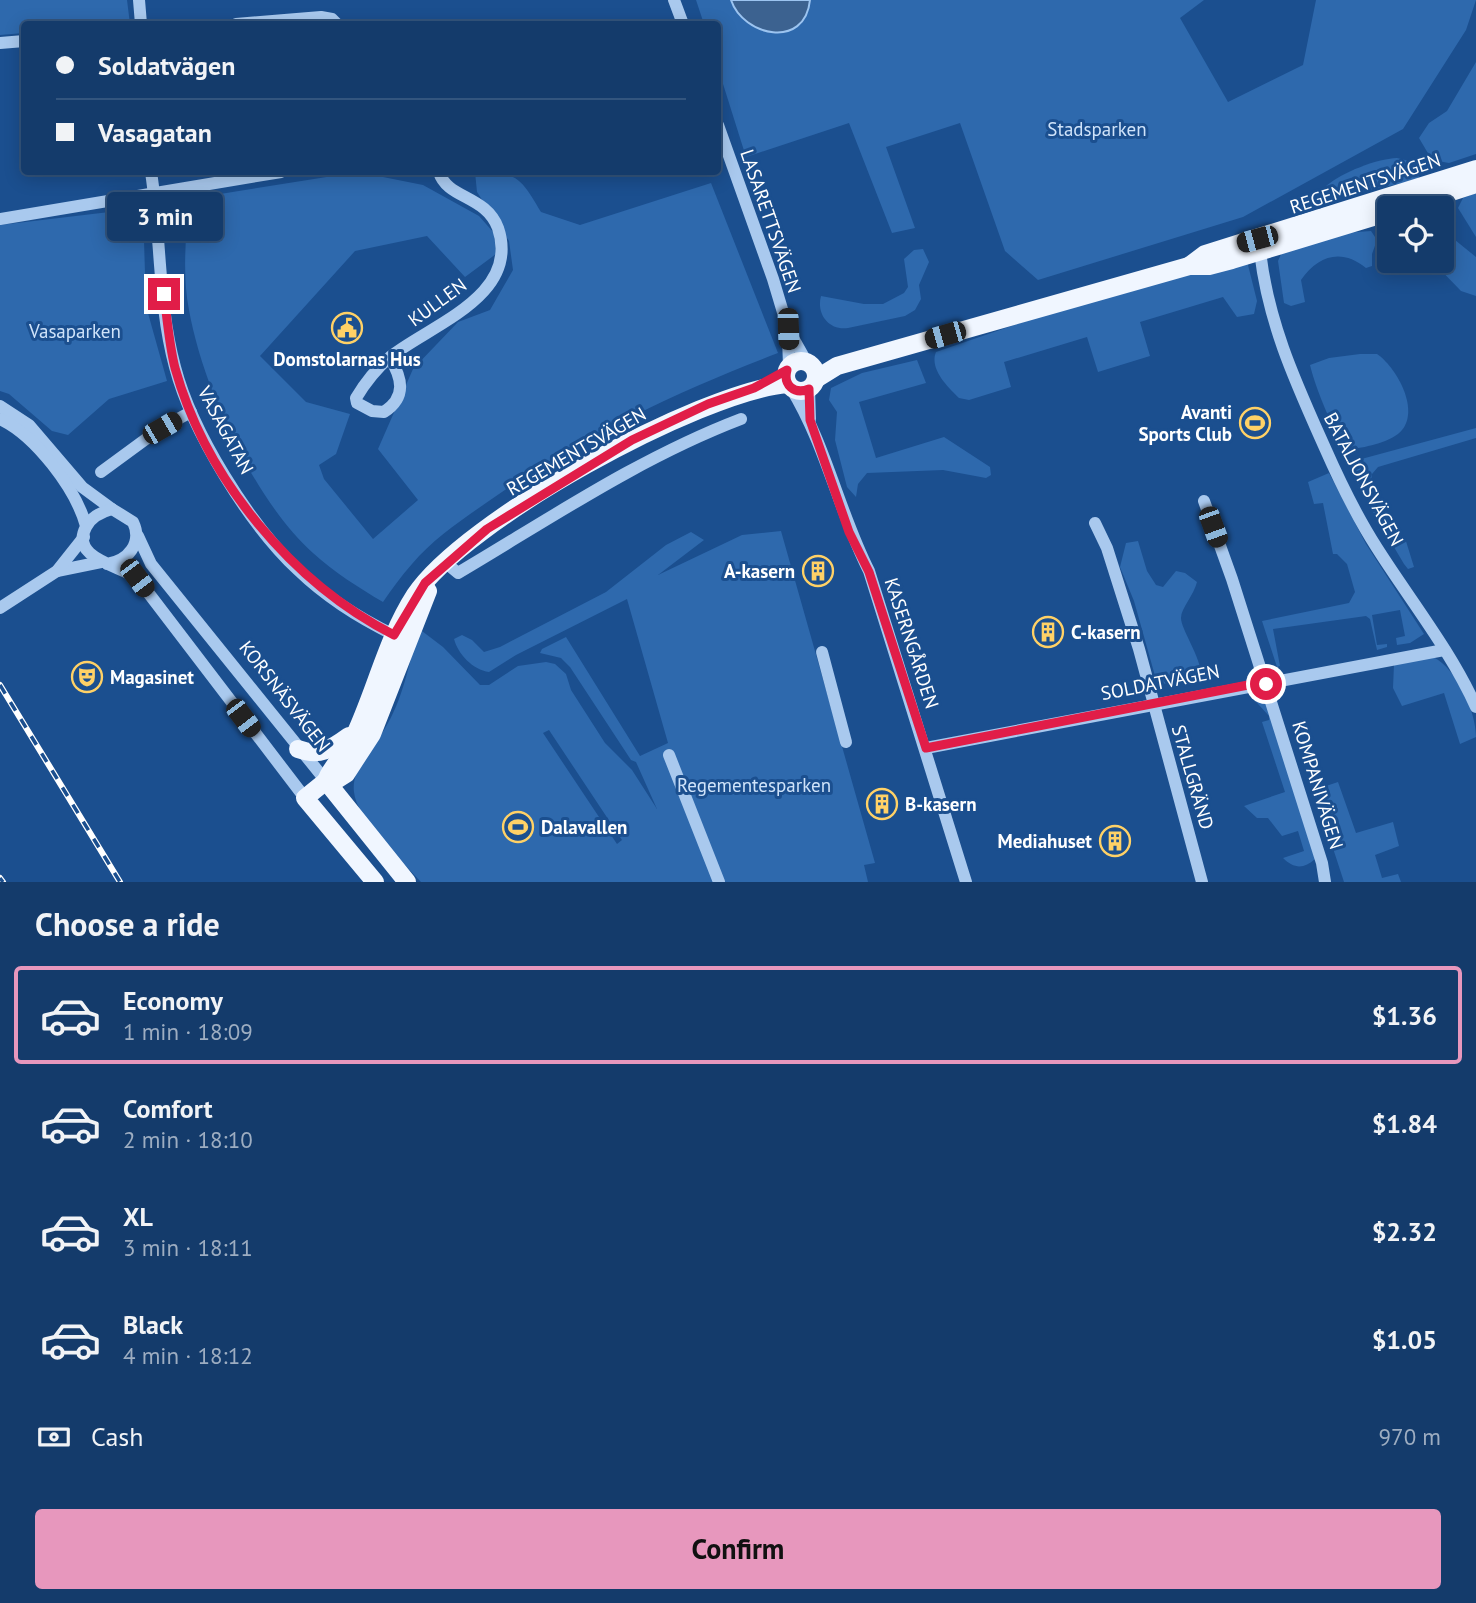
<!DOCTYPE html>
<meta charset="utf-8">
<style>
:root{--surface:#143b6b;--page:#1d4271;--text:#f1f3f6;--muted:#9dadc1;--line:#33557e;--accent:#e797bd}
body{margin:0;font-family:"PT Sans",sans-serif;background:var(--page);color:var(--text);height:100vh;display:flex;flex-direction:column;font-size:26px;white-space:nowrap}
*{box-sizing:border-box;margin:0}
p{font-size:23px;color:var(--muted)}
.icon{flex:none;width:38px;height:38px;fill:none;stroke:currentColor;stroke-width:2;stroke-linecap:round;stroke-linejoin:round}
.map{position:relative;height:882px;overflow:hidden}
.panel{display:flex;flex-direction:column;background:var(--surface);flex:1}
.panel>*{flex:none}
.banner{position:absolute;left:21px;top:21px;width:700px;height:154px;border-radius:7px;box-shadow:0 4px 18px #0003,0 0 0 2px var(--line);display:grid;align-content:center;height:154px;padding:0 35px;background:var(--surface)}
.fabs{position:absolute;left:1377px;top:196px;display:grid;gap:14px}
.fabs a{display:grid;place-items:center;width:77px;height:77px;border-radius:7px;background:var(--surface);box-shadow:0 4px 18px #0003,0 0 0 2px var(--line);font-size:35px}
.end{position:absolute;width:32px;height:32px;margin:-16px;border:9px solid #e11d48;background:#fff;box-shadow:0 0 0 4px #fff}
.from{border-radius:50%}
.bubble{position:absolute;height:49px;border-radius:7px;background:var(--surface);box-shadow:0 4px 18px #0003,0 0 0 2px var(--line);font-size:23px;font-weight:600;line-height:49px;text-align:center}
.car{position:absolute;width:21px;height:42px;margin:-21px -10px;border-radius:9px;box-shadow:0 0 5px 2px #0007;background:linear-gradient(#222 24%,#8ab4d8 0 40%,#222 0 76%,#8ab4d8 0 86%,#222 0)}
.banner b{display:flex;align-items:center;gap:24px;height:66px;font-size:26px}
.banner b+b{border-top:2px solid var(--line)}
.banner i{width:18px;height:18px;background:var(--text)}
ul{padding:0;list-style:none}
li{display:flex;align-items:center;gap:21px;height:98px;margin:0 14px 10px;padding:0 21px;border:4px solid transparent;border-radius:7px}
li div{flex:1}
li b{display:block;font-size:26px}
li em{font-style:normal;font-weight:600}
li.active{border-color:var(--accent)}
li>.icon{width:63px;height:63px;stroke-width:1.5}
h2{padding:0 35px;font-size:32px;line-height:84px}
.pay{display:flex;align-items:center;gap:18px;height:77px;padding:0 35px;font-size:26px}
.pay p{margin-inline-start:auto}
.action{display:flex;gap:14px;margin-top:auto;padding:14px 35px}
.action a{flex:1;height:80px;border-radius:7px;background:var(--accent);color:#111;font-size:28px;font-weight:600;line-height:80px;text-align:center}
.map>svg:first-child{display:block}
</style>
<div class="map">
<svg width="1476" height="882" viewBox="0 0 1476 882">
<rect width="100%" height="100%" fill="#1b4f8f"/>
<g fill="#2e69ad" fill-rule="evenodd">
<path d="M0,0h127l3,24h-106v9l-24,2z"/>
<path d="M696,0h508l-24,18 48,84 75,-37 13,-65h160l-10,30 -63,99 -160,88 -205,63 -33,-29 -45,-128 -74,24 29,81 -23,5 -43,-110 -103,34 -28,-89v-44h-14z"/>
<path d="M1476,62v92l-27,9 -17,-3 -13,-22 10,-15 18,-12z"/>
<path d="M1397,158l16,4 6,12 -1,6 -63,13 -25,2 -4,-4v-5c17,-14 50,-27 71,-28z"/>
<path d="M358,172l65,13 56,31 15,17 2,21 -31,23 -38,-41 -72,15 -95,105 46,46 44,12 -14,40 -17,11 5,14 49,60 45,-39 -40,-51 35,-80 45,-47 32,-12 23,-40 -4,-29 -32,-49 -2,-20c43,0 45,5 66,40l39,13 131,-42 67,170c-102,39 -202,86 -292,150 -26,18 -54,37 -74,61 -11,12 -20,25 -29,38 -24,-14 -49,-30 -70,-49 -59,-53 -110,-165 -124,-243 -7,-35 -3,-76 0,-111z"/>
<path d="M1476,193v44l-18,-29 5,-10z"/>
<path d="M143,208l3,98 21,75 -58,18 -41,36 -16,-4 -43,-37 -9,-3v-166z"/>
<path d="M1442,221l13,19 21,17v39l-15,-5 -29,-30h10z"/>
<path d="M1371,231l6,9 -5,14v12l-6,2c-24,-20 -48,-13 -65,12l4,22 -14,4 -7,-3 -6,-42 4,-9 61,-19z"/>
<path d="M923,249l6,13 -10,23 2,14 -6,11 -10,6 -57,12c-19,3 -32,-14 -27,-32l43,8h19l21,-11 4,-6 -4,-28 10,-9z"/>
<path d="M1247,261l10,40 -3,13 -17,3 -14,-20 -83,25 10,34 -52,16 -11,-35 -83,25 7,25 -42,13 -10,-2c-11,-11 -30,-29 -23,-46l180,-62z"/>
<path d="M1360,354h17c18,12 43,54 25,76 -10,12 -35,17 -50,19 -16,-5 -38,-66 -42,-84l19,-7z"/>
<path d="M917,360l9,23 -67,19 17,56 68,-21 46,30 1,8 -5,3 -43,-8 -76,3 -9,11 -2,13 -9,-10 -12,-47 2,-28 -8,-12 2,-12 31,-15z"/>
<path d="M1476,428v10l-98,29 -6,7 -3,20 -5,1 -14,-28 4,-6z"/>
<path d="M1329,473l37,71 58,90 -14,9 -13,2 -1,-7 9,-2 -5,-26 -28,5 5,30 10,-1v3l-10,3 -7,-31 -4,-3 -93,13 7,37 -3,1 -15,-46 87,-18 6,-11 -8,-28 -10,-10h-4l-10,-51 -9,1 -6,-22z"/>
<path d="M1380,502l3,1 -8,3 3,11 9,-1 6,25 12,-3 9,29 -6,2 -4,-5 -32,-54 1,-5z"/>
<path d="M781,531l94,332 -11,2 4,17h-447c-18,-20 -65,-64 -67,-90 -3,-23 19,-44 30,-62 19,-30 26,-68 34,-102l25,19 37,38h9l29,-19 28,-4 9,2 11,10 5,16 34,53 27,27 25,39 -21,-47 -5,-2 -61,-93 -9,-9 -21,-5 2,-4 24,-12 74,119 28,-13 -41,-144 -111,56 -27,17c-16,-2 -31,-18 -35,-33l8,-4 10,5 12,12 16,-5 106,-55 60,-47 25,-13 13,8 -46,35 84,-40zM549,730l73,110 -5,4 -74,-111z"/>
<path d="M1138,541l9,30 9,14 7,2 13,-16 9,2 12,9c-3,13 -16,26 -16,36 0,11 19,37 21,59l-31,7 -14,-1 -23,-82 -14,-34 6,-24z"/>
<path d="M1433,657c24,12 43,54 43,80l-16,7 -16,-51 -42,13 -9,-18 1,-24z"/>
<path d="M1257,691l8,7 50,161c-11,10 -21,10 -32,-1l21,-7 -6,-20 -16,5 -14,-18h-11l-13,-12 41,-14 -23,-70 7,-2v-4l-20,-22z"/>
<path d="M1338,782l18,51 37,-11 6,24 -24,9 7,23 16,-4 3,8h-57l-30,-92z"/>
</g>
<path fill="#3c6290" stroke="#9cc4f0" stroke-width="2" d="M731,0h79c-5,50 -67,36 -79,0z"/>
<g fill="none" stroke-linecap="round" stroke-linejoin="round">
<g stroke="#a9c9ee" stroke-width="12">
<path d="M139,0l2,24"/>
<path d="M674,0l9,24"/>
<path d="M236,24l85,-7 11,2 5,5"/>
<path d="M0,43l24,-2"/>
<path d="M718,125l55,154 15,50 18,32"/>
<path d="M151,172c10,64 7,132 24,195 17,65 74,157 123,203 28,27 61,48 96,65"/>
<path d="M0,219l281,-47"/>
<path d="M1260,251c8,72 36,132 65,197 15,34 32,69 52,100 33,52 74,103 99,159"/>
<path d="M788,337l1,29"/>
<path d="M390,358c12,20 17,39 -6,54l-12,-1 -15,-8 -1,-5c9,-15 21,-30 34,-41 40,-32 131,-61 108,-129 -12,-33 -51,-29 -59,-56"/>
<path d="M791,388c35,57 48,124 78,183l97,311"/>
<path d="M809,389l1,30"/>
<path d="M0,406l29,19 53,62 30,22"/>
<path d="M0,419c35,16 76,70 86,107"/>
<path d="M101,472l60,-44 30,-16"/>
<path d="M1204,501l28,78 90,284 3,19"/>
<path d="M1095,523l12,25 32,101 63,233"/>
<path d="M138,536l13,28 175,217"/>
<path d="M446,563l12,10c93,-55 181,-115 283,-154"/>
<path d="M107,564c21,-3 36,-21 26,-42l-21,-13c-11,3 -21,8 -26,18 -17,31 35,39 51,51l168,220"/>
<path d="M57,571l44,-9"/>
<path d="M0,608l57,-37 27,-34"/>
<path d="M822,652l24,90"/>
<path d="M926,748l518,-98"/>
<path d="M669,755l50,127"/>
</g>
<g stroke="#f0f6ff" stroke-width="18">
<path d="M1402,208l74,-24"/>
<path d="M1189,266l16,-12 271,-85"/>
<circle cx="801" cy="376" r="15"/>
<path d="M816,379l21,-13 352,-100h20l23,-6 158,-48"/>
<path d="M298,749c22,8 33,0 51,-13"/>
<path d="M326,781c5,-15 19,-26 26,-40 23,-47 34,-101 63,-146 49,-74 284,-203 372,-211"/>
<path d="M326,781l81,101"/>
<path d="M375,882l-70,-84 21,-17h9l11,-7 26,-40 56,-143"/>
</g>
<g stroke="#fff" stroke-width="6">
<g id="rail">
<path d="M0,685l120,197"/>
<path d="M0,878l3,4"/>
</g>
</g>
<use href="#rail" stroke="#1b4f8f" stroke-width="3.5" stroke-dasharray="10" stroke-linecap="butt"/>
</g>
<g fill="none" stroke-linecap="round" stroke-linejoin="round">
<path stroke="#e11d48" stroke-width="9" d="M164,294c3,24 5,50 11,74 31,111 117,215 219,267l31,-52 62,-54 145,-89 76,-36 46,-16 33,-18c-4,15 7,25 22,19l1,31 39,112 20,40 57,176 322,-63 18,-1"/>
</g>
<defs>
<g id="civic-ring" transform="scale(1.575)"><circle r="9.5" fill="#1b4f8f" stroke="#ffd166" stroke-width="1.5"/><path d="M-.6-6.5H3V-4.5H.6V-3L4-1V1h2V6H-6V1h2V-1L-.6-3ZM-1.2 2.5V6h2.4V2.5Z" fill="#ffd166"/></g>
<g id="stadium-ring" transform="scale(1.575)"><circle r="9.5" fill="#1b4f8f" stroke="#ffd166" stroke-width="1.5"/><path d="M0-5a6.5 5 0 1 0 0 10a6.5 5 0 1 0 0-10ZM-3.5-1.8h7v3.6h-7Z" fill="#ffd166"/></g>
<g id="building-ring" transform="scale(1.575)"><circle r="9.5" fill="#1b4f8f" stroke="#ffd166" stroke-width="1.5"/><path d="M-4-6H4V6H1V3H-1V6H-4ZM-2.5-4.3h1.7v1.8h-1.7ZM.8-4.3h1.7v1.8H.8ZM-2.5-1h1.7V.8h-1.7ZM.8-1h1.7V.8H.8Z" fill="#ffd166"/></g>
<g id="theatre-ring" transform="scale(1.575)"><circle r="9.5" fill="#1b4f8f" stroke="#ffd166" stroke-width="1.5"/><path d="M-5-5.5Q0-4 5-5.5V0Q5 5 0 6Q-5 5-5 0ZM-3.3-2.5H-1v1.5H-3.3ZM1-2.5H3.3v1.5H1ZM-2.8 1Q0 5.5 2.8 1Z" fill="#ffd166"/></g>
</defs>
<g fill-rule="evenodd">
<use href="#civic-ring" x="347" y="328"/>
<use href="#stadium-ring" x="1255" y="423"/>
<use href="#building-ring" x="818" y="571"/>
<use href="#building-ring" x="1048" y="632"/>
<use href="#theatre-ring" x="87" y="677"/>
<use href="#building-ring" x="882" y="804"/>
<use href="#stadium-ring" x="518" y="827"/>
<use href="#building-ring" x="1115" y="841"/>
</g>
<g text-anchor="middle" stroke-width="6" stroke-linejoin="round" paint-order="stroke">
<g font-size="19" fill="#cfe3fa" stroke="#1b4f8f">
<text x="1097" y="136">Stadsparken</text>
<text x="75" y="338">Vasaparken</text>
<text x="754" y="792">Regementesparken</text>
</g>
<g font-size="19" fill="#fff" stroke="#1b4f8f">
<text transform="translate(1365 183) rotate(-18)" y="7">REGEMENTSVÄGEN</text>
<text transform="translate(771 221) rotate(71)" y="7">LASARETTSVÄGEN</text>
<text transform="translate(437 302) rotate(-36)" y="7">KULLEN</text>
<text transform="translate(226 430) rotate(62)" y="7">VASAGATAN</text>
<text transform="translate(576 451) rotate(-30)" y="7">REGEMENTSVÄGEN</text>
<text transform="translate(1364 479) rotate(62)" y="7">BATALJONSVÄGEN</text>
<text transform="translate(912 643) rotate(72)" y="7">KASERNGÅRDEN</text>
<text transform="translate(1160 682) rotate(-11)" y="7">SOLDATVÄGEN</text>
<text transform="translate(285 696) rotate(52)" y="7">KORSNÄSVÄGEN</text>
<text transform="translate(1193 777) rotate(74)" y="7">STALLGRÄND</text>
<text transform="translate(1318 785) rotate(73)" y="7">KOMPANIVÄGEN</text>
</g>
<g font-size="19" font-weight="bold" fill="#fff" stroke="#1b4f8f" text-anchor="start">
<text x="347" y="366" text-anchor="middle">Domstolarnas Hus</text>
<text x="1232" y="419" text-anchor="end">Avanti<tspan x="1232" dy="22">Sports Club</tspan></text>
<text x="795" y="578" text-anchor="end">A-kasern</text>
<text x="1071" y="639">C-kasern</text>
<text x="110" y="684">Magasinet</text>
<text x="905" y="811">B-kasern</text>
<text x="541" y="834">Dalavallen</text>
<text x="1092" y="848" text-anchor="end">Mediahuset</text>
</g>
</g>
</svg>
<div class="fabs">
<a><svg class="icon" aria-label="locate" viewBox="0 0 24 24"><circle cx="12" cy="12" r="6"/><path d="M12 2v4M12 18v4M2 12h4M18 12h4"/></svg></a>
</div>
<i class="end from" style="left:1266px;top:684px"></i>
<i class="end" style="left:164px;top:294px"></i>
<div class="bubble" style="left:107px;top:192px;width:116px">3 min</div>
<i class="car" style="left:1257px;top:239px;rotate:255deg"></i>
<i class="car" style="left:788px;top:329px;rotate:178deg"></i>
<i class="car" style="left:945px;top:335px;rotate:254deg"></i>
<i class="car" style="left:162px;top:428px;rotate:60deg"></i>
<i class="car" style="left:1213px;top:527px;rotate:160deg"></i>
<i class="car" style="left:137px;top:578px;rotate:143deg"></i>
<i class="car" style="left:243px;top:718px;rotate:143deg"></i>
<div class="banner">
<b><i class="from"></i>Soldatvägen</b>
<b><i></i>Vasagatan</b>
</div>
</div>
<section class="panel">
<h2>Choose a ride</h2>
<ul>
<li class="active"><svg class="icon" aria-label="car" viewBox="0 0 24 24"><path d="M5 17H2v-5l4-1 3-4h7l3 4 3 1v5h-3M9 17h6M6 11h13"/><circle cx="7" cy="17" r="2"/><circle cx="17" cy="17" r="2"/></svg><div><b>Economy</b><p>1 min · 18:09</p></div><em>$1.36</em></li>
<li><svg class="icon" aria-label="car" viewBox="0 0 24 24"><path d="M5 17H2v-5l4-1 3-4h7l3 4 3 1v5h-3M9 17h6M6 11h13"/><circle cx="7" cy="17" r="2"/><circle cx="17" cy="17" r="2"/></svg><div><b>Comfort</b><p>2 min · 18:10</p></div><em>$1.84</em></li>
<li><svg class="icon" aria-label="car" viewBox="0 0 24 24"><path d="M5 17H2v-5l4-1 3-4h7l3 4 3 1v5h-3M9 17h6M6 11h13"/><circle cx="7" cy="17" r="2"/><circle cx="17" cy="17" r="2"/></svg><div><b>XL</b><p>3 min · 18:11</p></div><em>$2.32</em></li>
<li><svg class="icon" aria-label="car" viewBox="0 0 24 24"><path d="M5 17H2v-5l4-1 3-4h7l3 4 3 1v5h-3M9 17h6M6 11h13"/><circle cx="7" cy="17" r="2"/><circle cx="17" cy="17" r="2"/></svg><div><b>Black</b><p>4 min · 18:12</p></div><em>$1.05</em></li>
</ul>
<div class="pay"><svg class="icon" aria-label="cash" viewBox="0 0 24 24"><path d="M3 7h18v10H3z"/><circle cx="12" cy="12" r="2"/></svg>Cash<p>970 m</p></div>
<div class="action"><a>Confirm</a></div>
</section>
